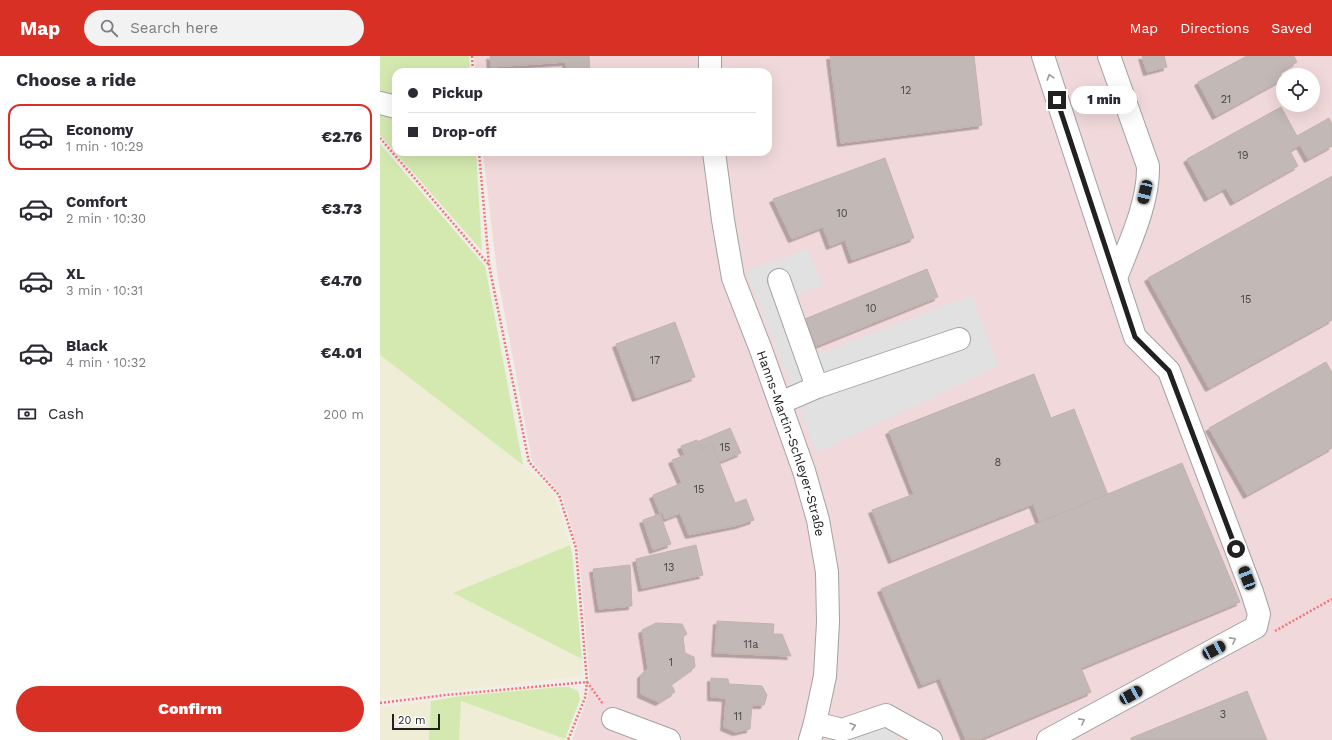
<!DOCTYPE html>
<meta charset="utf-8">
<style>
:root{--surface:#fff;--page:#f2f2f3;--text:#2b2b33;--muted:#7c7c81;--line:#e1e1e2;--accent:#d93025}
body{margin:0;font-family:"Work Sans",sans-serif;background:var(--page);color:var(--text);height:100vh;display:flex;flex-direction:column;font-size:15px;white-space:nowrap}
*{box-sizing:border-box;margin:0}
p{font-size:13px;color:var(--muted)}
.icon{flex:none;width:22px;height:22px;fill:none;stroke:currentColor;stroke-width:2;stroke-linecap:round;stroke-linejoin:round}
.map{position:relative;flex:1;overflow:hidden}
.side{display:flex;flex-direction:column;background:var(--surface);width:380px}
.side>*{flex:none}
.guide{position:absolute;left:12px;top:12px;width:380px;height:88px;border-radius:12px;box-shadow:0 4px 16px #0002;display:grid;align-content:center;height:88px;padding:0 16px;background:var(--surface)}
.controls{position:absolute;left:896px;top:12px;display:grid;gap:8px}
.controls a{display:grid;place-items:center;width:44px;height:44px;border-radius:50%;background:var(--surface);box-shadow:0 4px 16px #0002;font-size:20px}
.scale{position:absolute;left:12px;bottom:10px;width:48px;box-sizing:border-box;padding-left:4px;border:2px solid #212121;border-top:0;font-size:11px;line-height:14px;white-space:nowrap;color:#212121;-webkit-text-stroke:3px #fff;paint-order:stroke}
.end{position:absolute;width:18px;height:18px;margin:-9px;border:5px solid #212121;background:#fff;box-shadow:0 0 0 2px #fff}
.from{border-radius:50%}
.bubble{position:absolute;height:28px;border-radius:14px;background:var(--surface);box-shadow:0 4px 16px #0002;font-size:13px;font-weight:800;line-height:28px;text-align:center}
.car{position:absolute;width:12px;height:24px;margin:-12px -6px;border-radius:5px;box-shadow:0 0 3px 1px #0007;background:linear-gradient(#222 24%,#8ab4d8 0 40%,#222 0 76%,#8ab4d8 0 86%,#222 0)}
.guide b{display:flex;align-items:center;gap:14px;height:38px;font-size:15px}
.guide b+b{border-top:1px solid var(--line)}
.guide i{width:10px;height:10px;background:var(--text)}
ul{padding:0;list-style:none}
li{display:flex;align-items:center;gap:12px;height:66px;margin:0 8px 6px;padding:0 8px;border:2px solid transparent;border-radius:12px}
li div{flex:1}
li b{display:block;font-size:15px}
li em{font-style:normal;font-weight:800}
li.on{border-color:var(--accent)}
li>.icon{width:36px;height:36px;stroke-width:1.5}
h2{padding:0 16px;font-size:18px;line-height:48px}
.pay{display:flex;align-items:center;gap:10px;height:44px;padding:0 16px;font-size:15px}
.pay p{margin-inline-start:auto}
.primary-button{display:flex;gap:8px;margin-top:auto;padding:8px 16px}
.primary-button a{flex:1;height:46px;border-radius:24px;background:var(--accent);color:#fff;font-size:16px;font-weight:800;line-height:46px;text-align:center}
header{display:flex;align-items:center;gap:24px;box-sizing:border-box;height:56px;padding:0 20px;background:var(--accent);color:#fff}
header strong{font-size:19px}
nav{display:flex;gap:22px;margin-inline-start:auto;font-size:14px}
.search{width:280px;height:36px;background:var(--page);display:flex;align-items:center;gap:10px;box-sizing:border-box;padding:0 14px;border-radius:22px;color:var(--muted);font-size:15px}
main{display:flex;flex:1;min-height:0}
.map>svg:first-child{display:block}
</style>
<header>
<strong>Map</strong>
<div class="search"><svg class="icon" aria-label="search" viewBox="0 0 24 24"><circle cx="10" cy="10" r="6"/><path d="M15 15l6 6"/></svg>Search here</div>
<nav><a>Map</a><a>Directions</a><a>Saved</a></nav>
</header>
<main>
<section class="side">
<h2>Choose a ride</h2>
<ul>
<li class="on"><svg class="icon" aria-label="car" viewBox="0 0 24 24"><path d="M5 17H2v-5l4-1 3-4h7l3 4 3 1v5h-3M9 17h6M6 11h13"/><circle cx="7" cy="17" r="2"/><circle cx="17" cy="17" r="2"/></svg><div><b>Economy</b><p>1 min · 10:29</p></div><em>€2.76</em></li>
<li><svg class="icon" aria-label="car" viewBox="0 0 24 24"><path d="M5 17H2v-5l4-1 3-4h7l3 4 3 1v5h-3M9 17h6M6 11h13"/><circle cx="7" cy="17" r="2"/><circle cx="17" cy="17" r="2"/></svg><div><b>Comfort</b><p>2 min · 10:30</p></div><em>€3.73</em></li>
<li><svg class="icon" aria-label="car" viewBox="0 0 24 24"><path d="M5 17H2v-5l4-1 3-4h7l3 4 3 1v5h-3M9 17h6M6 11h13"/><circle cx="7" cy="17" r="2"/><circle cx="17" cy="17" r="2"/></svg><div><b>XL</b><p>3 min · 10:31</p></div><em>€4.70</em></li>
<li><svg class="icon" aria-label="car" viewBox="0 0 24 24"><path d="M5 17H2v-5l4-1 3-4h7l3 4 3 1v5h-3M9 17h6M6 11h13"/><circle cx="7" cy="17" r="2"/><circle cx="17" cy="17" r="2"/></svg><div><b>Black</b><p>4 min · 10:32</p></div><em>€4.01</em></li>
</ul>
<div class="pay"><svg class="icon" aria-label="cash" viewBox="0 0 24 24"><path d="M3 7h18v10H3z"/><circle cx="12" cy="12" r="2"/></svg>Cash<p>200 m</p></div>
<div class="primary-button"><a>Confirm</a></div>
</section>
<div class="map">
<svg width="952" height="684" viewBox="0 0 952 684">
<defs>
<filter id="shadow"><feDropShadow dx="-3.5" dy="3.5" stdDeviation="0" flood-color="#0004"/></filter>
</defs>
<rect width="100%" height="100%" fill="#f1ede8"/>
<path fill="#f1d9db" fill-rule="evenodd" d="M94,0h858v684h-760l15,-41 3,-16 -11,-128 -8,-30 -9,-29 -30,-35 -35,-188 -14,-121h285v-80h-293zM903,19h30v30h-30z"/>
<g fill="#efedd5">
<path d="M0,299l143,110 23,20 10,14 14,46 -117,48 129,66v17l-202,23z"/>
<path d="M51,645l-2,39h-49v-33z"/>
<path d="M81,645l104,38v1h-106z"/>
</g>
<g fill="#d4e9b0">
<path d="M0,0h89l1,16h-74v32l-16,-4z"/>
<path d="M0,53l16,4v39h80l6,99 -102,-116z"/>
<path d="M0,88l105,122 38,199 -143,-110z"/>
<path d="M190,489l2,8 10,106 -129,-66z"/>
<path d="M180,631h9l9,4 2,8 -15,40 -104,-38 -2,39h-30l2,-39 30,-5z"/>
</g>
<g fill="#e1e1e1">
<path d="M427,193l16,36 -28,11 20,59 157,-60 26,71 -181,87 -71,-183 38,-12z"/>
<path d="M510,665l8,19h-55z"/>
</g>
<g fill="#c2b8b5" stroke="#c3b2ab" filter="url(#shadow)">
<path d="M110,0h99l1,16h-23l-1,-10 -75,5z"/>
<path d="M450,0h144l8,69 -141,18z"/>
<path d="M762,0h22l3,11 -20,5z"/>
<path d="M867,0h47l3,6 -17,10 3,7 -67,37 -18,-34z"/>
<path d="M901,51l16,29 32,-18 3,6v22l-24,13 -8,-14 -10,6 8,15 -64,36 -8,-14 -18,10 -21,-39z"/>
<path d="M505,102l29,80 -62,22 -7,-20 -15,6 -7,-19 -31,12 -19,-40z"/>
<path d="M952,120v144l-123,68 -61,-110z"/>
<path d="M547,213l11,28 -122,49 -11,-27z"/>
<path d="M295,266l20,55 -59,21 -20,-54z"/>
<path d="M946,306l6,11v75l-85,47 -38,-67z"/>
<path d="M654,318l17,44 23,-9 34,86 -68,27 -7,-18 -141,56 -20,-50 42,-16 -25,-63z"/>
<path d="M350,372l11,25 -22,9 -7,-18 -11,5 -4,-7z"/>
<path d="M317,384l4,9 11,-5 23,59 11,-4 8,21 -15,5 -50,10 -9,-22 -15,6 -3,-7 -2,1 -7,-18 29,-12 -10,-23 13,-5 -4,-9z"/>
<path d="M802,407l58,139 -159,66 10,24 -113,48h-12l-26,-62 -18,7 -41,-96z"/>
<path d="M280,458l11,30 -18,6 -10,-30z"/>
<path d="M316,489l7,30 -61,13 -6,-29z"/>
<path d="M250,509l2,41 -33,3 -6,-40z"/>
<path d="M337,565l57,3 -1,10h9l9,22 -76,-3z"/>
<path d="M276,567l26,1 5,10 -4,3 2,16 9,4 1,10 -24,17 4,8 -16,10 -18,-8v-19l7,-7 -6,-38z"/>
<path d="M331,622l17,1 1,5 33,2 5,9 -3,10h-12l-2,24 -14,3 -12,-5 2,-29 -15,-1z"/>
<path d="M867,635l20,49h-135l-1,-2z"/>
</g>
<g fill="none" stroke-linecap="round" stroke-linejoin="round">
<g stroke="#a2a2a2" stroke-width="24">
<g id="minor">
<path d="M330,0v16"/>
<path d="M663,0l92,281 34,34 83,221 7,22 -3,13 -208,113"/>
<path d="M729,0l39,110c1,37 -19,78 -32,112"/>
<path d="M0,47l16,4"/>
<path id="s1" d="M334,96l9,68 10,58 28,72 43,121 14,49 9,52 1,50 -3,54 -10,47 -5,17"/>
<path d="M399,224l38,107"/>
<path d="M400,347l37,-16 142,-48"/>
<path d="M233,663l56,21"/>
<path d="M435,667l27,7 44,-15 45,25"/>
</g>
</g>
<g stroke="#f67479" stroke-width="2.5" stroke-dasharray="2 2" stroke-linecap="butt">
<path d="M92,0l1,16"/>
<path d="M0,82l109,127"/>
<path d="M99,96l10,113 40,197 30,33 17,53 11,134 -2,16 -17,42"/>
<path d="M895,575l57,-32"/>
<path d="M207,626l16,22"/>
<path d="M0,647l66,-8 141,-13"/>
</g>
<use href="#minor" stroke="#fff" stroke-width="22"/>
</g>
<defs><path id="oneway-chevron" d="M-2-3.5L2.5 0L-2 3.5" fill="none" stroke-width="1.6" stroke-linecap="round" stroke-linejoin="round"/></defs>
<g stroke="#9b9b9b">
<use href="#oneway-chevron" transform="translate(670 21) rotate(-108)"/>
<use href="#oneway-chevron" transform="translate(853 584) rotate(-28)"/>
<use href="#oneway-chevron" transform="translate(702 665) rotate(-28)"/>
<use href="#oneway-chevron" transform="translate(473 670) rotate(-18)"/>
</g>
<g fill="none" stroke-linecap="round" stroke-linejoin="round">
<path stroke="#212121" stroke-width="5" d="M677,44l78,237 34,34 67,178"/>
</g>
<g text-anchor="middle" stroke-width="3" stroke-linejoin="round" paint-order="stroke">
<g font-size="11" fill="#494746">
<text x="526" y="38">12</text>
<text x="846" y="47">21</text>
<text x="863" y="103">19</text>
<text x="462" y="161">10</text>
<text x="866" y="247">15</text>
<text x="491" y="256">10</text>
<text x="275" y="308">17</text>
<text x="345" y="395">15</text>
<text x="618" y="410">8</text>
<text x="319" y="437">15</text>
<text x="289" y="515">13</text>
<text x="371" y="592">11a</text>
<text x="291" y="610">1</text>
<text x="843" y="662">3</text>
<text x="358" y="664">11</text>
</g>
<g font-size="13" fill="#212121" stroke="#fff">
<text dy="5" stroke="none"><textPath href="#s1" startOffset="303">Hanns-Martin-Schleyer-Straße</textPath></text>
</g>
</g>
</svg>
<div class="controls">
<a><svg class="icon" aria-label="locate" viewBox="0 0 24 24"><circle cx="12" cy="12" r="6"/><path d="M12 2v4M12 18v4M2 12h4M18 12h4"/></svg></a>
</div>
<div class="scale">20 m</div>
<i class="end from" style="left:856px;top:493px"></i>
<i class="end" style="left:677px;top:44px"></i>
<div class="bubble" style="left:691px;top:30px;width:66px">1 min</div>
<i class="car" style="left:765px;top:136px;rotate:193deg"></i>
<i class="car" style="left:867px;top:522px;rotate:339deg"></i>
<i class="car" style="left:834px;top:594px;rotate:62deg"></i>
<i class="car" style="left:751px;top:639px;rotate:61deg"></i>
<div class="guide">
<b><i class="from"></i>Pickup</b>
<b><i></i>Drop-off</b>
</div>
</div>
</main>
